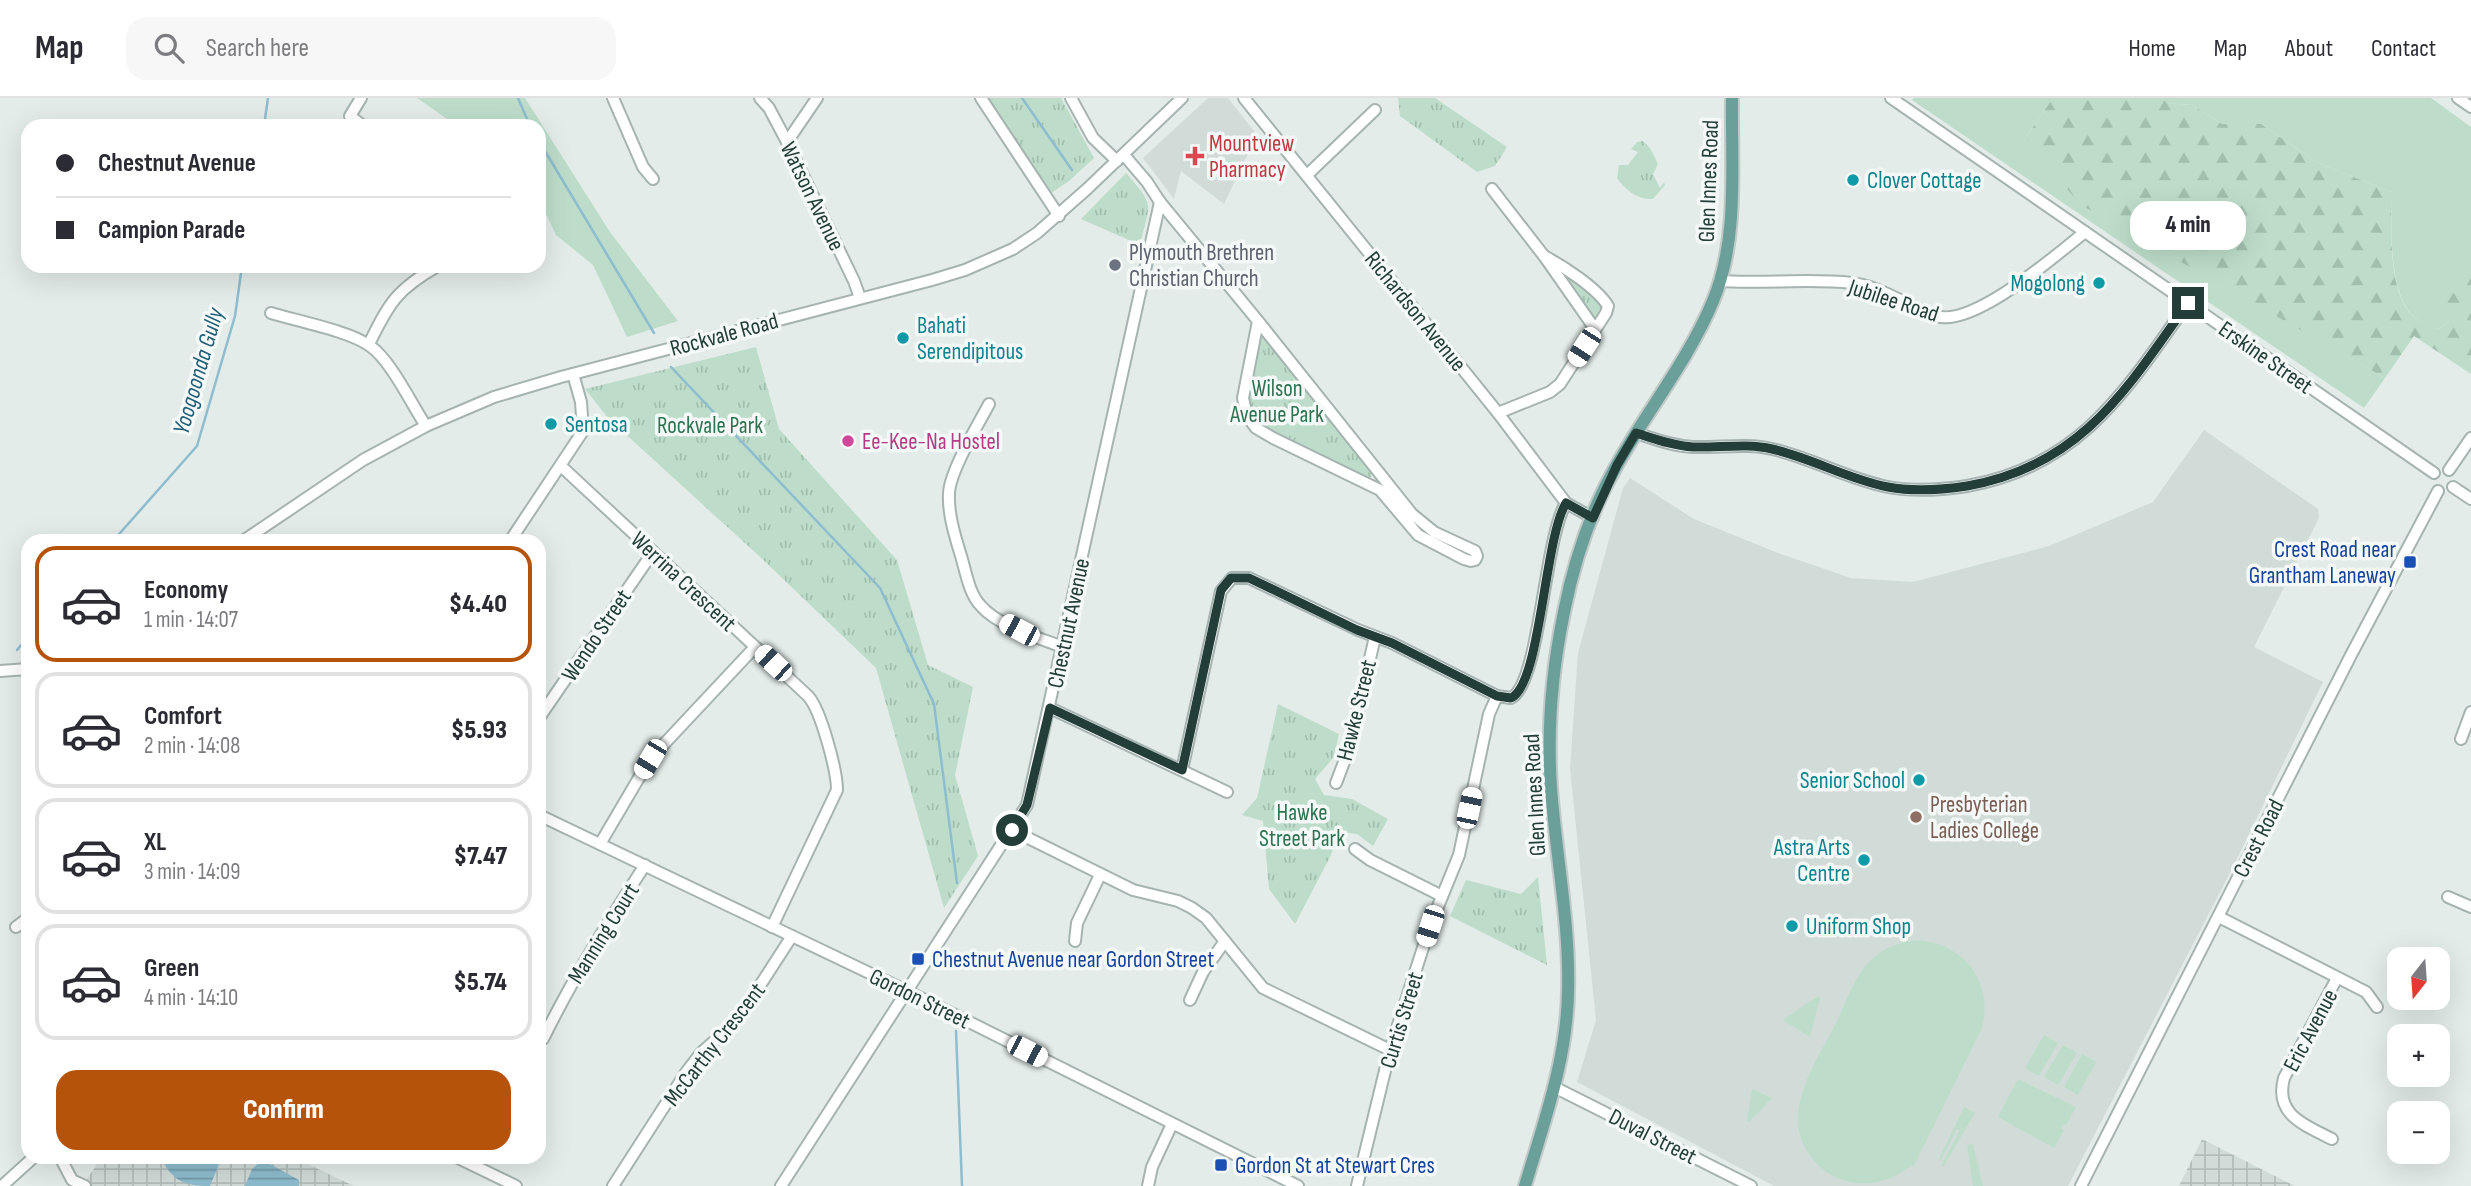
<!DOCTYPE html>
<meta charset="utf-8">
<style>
:root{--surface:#fff;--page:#f7f7f7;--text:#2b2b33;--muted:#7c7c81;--line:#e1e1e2;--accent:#b45309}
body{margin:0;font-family:"Sofia Sans Condensed",sans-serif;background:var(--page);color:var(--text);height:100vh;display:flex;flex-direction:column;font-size:26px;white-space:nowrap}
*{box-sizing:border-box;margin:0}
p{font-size:23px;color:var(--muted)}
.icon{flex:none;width:38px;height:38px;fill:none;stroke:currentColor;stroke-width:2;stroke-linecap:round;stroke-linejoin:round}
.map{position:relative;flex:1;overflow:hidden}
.side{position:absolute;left:21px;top:436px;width:525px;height:630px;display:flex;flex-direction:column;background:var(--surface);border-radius:21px;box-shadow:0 7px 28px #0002}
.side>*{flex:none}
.banner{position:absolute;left:21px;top:21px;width:525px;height:154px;border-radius:21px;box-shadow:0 7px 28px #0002;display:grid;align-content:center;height:154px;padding:0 35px;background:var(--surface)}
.needle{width:46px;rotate:197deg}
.buttons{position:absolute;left:2387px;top:849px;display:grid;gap:14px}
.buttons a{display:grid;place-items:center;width:63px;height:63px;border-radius:14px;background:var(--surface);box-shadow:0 7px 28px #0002;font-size:35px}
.end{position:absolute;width:32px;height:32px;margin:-16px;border:9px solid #233d39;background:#fff;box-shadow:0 0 0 4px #fff}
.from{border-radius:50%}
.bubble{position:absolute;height:49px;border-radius:21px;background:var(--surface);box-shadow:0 7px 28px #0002;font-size:23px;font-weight:800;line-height:49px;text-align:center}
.car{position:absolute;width:21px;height:42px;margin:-21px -10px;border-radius:9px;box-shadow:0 0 5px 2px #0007;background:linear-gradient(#fff 24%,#345 0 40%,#fff 0 76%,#345 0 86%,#fff 0)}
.banner b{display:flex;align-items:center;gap:24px;height:66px;font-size:26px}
.banner b+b{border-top:2px solid var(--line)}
.banner i{width:18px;height:18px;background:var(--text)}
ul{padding:12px 0 0;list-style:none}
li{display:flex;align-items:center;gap:21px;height:116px;margin:0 14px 10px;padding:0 21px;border:4px solid var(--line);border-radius:21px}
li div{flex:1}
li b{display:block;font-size:26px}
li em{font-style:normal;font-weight:800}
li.current{border-color:var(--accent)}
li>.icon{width:63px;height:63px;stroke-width:1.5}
.primary-button{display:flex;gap:14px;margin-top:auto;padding:14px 35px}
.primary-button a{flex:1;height:80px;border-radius:21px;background:var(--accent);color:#fff;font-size:28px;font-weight:800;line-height:80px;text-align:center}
header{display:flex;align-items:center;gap:42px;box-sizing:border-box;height:98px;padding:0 35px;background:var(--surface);border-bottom:2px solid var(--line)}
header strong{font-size:33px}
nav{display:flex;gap:38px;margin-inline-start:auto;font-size:24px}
.search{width:490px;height:63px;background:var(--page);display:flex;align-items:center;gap:18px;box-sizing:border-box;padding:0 24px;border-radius:21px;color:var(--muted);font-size:26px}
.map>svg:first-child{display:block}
</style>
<header>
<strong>Map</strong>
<div class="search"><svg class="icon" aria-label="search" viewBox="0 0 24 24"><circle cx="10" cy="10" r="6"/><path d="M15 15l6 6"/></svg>Search here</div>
<nav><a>Home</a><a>Map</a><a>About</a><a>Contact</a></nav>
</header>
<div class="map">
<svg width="2471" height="1088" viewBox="0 0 2471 1088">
<defs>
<pattern id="industrial-grid" width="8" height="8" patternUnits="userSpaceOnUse" patternTransform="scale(1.75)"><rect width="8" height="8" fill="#d1dcd9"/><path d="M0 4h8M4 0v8" fill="none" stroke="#b3bebb"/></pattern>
<pattern id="forest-firs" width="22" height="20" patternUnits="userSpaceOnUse" patternTransform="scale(1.75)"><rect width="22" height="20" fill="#bdddca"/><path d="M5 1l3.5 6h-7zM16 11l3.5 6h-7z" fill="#a2bfae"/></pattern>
<pattern id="park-tufts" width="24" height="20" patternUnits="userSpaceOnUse" patternTransform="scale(1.75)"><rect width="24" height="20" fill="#bdddca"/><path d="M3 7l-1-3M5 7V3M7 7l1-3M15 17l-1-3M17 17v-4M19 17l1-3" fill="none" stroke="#a2bfae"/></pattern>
<pattern id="water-rules" width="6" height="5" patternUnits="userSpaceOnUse" patternTransform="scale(1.75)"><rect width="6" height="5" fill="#8ebdcf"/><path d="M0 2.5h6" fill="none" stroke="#749ba9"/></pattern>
</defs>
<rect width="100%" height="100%" fill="#e3ece9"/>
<g fill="#d1dcd9">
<path d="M1208,0h20l29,37 -33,69 -43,-33 -7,28 -31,-41z"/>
<path d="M2204,332l114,79 1,9 -65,129 69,35 -89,183 -166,321h-294l-197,-104 19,-62 -26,-251 8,-116 45,-165 7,-10 64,41 84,34 73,25 62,4 136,-36 104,-44z"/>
</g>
<g fill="url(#industrial-grid)">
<path d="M2202,1041l93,47h-116z"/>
<path d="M102,1059h191l61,29h-272z"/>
</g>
<g fill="#bdddca">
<path d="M417,0h108l85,134 68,89 -51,16 -34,-72 -37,-30 -17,-36v-73h-82z"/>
<path d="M1914,0h139l-29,42 174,130 187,108 -21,30 -452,-308z"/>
<path d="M2162,0h269l40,29v147l-22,47 -10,8c-6,-2 -14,-4 -20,-8 -32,-20 -27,-94 -28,-129l-75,-30 -55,-38h-39l-30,-19 -25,-2z"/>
<path d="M1917,842c47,3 77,42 65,88l-68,138 -3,-1c-17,15 -38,21 -60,17 -16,-3 -30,-12 -40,-25 -33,-43 5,-94 25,-134 10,-21 19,-49 37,-65 13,-11 27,-16 44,-18z"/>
<path d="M1818,898l2,2 -10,39 -27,-17z"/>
<path d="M2044,937l14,8 -19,33 -14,-8z"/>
<path d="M2063,947l14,8 -19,32 -14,-8z"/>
<path d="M2082,956l14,8 -18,33 -14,-8z"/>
<path d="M2018,981l58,28 -10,18 -3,-1 -2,4 3,2 -10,18 -56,-31z"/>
<path d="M1752,991l20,9 -23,24 -2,-1z"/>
<path d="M1964,1009l11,6 -32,54 -2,-1 19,-36 -3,-1 -16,31 -2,-1z"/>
<path d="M1973,1046l10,42h-10l-6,-41z"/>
</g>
<path fill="url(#forest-firs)" d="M2053,0h109l5,5 25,2 30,19h39l55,38 75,30c1,35 -5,109 28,129 6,3 14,6 20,8l10,-8 -5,-24 27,-27v104l-57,-38 -29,42 -304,-173 -57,-65z"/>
<g fill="url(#park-tufts)">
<path d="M986,0h75l33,60 -25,23 -19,13z"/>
<path d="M1398,0h37l72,49 -12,19 -18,6 -77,-56z"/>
<path d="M1643,43l7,7 8,16 -5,10 7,14 4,-6 1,3 -12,14c-15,1 -28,-9 -36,-21l2,-13h9l10,-13 -7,-3 6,-7z"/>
<path d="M1126,75c30,34 24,30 14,72l-59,-26z"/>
<path d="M1554,164l54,44 -13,23z"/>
<path d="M1264,237l108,135 -1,7h-5l-93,-43 -22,-16 -4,-24 13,-57z"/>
<path d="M756,249l23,82 118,131 31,105 45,22 -18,88 23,81 -34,52 -68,-240 -118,-113 -149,-136 -24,-30z"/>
<path d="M1278,606l61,30 -5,23 -19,22 9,16 28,4 36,20 -15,27 -16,-12 -17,-2 -10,25 -35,67 -26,-35 -6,-68 -21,-6 15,-17z"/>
<path d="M1538,779l9,88 -97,-49 16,-36 55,14z"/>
</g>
<g fill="url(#water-rules)">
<path d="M160,1059h62l-12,29c-27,0 -37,-5 -50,-29z"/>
<path d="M259,1065h9l31,17v6h-54l7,-17z"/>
</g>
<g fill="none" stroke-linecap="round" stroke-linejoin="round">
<g stroke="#8ebdcf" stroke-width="2.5">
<path d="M518,0l12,28"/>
<path d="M1022,0l50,72"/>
<path d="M264,28l4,-28"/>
<path d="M539,43l115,192"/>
<path d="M671,269l209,221 54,116 23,179"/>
<path d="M113,443l84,-95 38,-130 7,-50"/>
<path d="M17,552l11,-13"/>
<path d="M956,933l6,155"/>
</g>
<g stroke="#a6b4b1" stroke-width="14">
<g id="minor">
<path d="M361,0l-11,18 13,10"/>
<path d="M613,0l30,69 10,12"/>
<path d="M760,0l9,10 18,34 67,139 6,17"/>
<path d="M981,0l78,118"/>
<path d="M1071,0l22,40 24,23"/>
<path d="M1244,0l254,315 68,90 27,15"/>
<path d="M1891,0l543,375"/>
<path d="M2458,0l13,9"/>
<path d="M787,44l30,-44"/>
<path d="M1124,57l23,27 13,20 98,119 154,193 22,18 41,19 2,5 -2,4 -4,1 -7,-2 -46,-24 -38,-45 -107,-52 -17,-10 -9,-12 -4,-18 15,-77"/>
<path d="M1307,77l68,-65"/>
<path d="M1492,91l52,67 51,73"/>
<path d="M1719,183c44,3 89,-3 133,2 31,4 56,24 84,33 37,12 120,-61 149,-84"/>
<path d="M271,215c26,8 79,18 99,33 20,13 42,59 56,80"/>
<path d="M369,246c20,-41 28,-55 69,-78"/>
<path d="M989,306c-11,21 -39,67 -40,89 -1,22 6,43 12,63 5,16 8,38 20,50 17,20 58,32 82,41"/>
<path d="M1498,315l52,-21 10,-8 46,-71 2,-7c-11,-18 -45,-40 -64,-50"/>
<path d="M1636,335c19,6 37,13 57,14 26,1 54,-4 79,2 40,9 75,30 116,38 26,5 53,3 79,-1 114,-20 159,-96 221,-183"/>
<path d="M561,368l247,230c13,14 29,75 29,94l-65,137"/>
<path d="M2449,372l22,-32"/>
<path d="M2453,389l18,12"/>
<path d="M243,443l120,-81 63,-34 68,-29 67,-20 371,-97 33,-10 48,-21 24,-16 50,-44 95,-91"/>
<path d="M510,443l73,-110 -2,-29 -8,-28"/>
<path d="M0,573l28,-2"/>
<path d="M1050,610l177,84"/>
<path d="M539,620l114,-166"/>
<path d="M2461,641l10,-27"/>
<path d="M1182,672l39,-179 11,-13h17l109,52 34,13 105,53 14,2c29,-14 33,-159 55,-195"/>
<path d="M1336,685l13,-34 26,-112"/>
<path d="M539,717l368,176 391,195"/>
<path d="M1012,732l121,60 45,11 14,7 14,10 57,70 127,62"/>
<path d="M600,746l50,-85 105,-112"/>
<path d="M1355,751l15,11 72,36"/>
<path d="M2448,799l23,10"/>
<path d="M2219,819l147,75 11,15"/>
<path d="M16,829l12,-9"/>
<path d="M1075,843l2,-18 23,-48"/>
<path d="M1190,902l13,-28 22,-31"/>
<path d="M543,941c30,-61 65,-117 102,-174"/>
<path d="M1554,989l197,99"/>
<path d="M2332,1041c-27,-14 -58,-24 -48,-61l53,-100"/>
<path d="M60,1059l12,23 13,6"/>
<path d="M456,1059l60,29"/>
<path d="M2,1088l32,-29"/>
<path d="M613,1088l74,-115 14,-18 36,-32 55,-85"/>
<path d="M781,1088l246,-381 133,-603"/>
<path d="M1148,1088l4,-19 20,-43"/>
<path d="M1357,1088l33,-136 40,-124 29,-71 30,-141 8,-18"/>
<path d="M2081,1088l270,-531 87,-164"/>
</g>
</g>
<g stroke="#c1c9c8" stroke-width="16">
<path id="major" d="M1525,1088c19,-64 42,-127 43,-194 2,-68 -12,-136 -17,-204 -4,-59 1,-118 13,-176 10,-51 28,-104 54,-149 30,-53 72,-106 95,-162 26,-63 18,-136 19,-203"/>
</g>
<use href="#minor" stroke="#fff" stroke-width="10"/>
<use href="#major" stroke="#6aa099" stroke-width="12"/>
</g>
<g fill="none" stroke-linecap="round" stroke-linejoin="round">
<path stroke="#233d39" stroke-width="9" d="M1012,732l15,-25 23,-97 132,62 39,-180 10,-12h18l108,52 35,13 105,53 14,2c30,-14 33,-159 55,-195l27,15 24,-53 19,-32c19,6 38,13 57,14 26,1 54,-4 79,2 40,9 75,30 116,38 26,5 53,3 79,-1 114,-20 159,-96 221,-183"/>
</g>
<path fill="#e0444e" stroke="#f4f9f7" stroke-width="2.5" d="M1191.5 47.5h7v7h7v7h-7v7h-7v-7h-7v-7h7z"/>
<g fill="#0f9aa8" stroke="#f4f9f7" stroke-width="2.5">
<circle cx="1853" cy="82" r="7"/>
<circle cx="2099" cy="185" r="7"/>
<circle cx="903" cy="240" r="7"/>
<circle cx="551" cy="326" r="7"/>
<circle cx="1919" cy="682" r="7"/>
<circle cx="1864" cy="762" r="7"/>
<circle cx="1792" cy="828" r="7"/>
</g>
<circle fill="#6b7280" stroke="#f4f9f7" stroke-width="2.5" cx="1115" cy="167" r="7"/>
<circle fill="#d1479c" stroke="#f4f9f7" stroke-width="2.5" cx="848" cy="343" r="7"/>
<g fill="#1a4fb4" stroke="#f4f9f7" stroke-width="2.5">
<rect x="2403" y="457" width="14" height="14" rx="3.5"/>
<rect x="911" y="854" width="14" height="14" rx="3.5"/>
<rect x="1214" y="1060" width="14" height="14" rx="3.5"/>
</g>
<circle fill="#8d6e63" stroke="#f4f9f7" stroke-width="2.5" cx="1916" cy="719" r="7"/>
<g text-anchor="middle" stroke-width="7" stroke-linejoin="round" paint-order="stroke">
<g font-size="23" fill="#be3a42" stroke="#f4f9f7" text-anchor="start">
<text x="1209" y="53">Mountview<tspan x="1209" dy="26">Pharmacy</tspan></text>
</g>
<g font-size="23" fill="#0d838f" stroke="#f4f9f7" text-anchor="start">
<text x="1867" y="90">Clover Cottage</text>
<text x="2085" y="193" text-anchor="end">Mogolong</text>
<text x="917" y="235">Bahati<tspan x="917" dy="26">Serendipitous</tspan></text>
<text x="565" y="334">Sentosa</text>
<text x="1905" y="690" text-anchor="end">Senior School</text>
<text x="1850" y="757" text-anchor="end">Astra Arts<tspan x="1850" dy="26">Centre</tspan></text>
<text x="1806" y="836">Uniform Shop</text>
</g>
<g font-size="23" fill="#233d39" stroke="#f4f9f7">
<text transform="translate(1708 83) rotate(-88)" y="8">Glen Innes Road</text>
<text transform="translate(813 98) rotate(64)" y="8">Watson Avenue</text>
<text transform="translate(1894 202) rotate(18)" y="8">Jubilee Road</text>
<text transform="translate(1416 213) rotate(51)" y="8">Richardson Avenue</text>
<text transform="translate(724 236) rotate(-15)" y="8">Rockvale Road</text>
<text transform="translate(2266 259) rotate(35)" y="8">Erskine Street</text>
<text transform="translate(684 483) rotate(43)" y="8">Werrina Crescent</text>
<text transform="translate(1068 525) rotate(-78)" y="8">Chestnut Avenue</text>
<text transform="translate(596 537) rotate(-56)" y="8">Wendo Street</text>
<text transform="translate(1356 612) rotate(-76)" y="8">Hawke Street</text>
<text transform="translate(1534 697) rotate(-93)" y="8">Glen Innes Road</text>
<text transform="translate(2258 740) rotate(-63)" y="8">Crest Road</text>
<text transform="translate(603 835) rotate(-58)" y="8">Manning Court</text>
<text transform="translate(920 900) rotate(26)" y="8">Gordon Street</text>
<text transform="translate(1401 922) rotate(-73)" y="8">Curtis Street</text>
<text transform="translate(2310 932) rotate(-62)" y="8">Eric Avenue</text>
<text transform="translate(714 946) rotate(-52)" y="8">McCarthy Crescent</text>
<text transform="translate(1653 1038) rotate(27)" y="8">Duval Street</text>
</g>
<g font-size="23" fill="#5b616d" stroke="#f4f9f7" text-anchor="start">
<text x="1129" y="162">Plymouth Brethren<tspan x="1129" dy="26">Christian Church</tspan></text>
</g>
<g font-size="23" fill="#2f7252" stroke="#f4f9f7">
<text x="1277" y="298">Wilson<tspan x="1277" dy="26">Avenue Park</tspan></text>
<text x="710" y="335">Rockvale Park</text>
<text x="1302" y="722">Hawke<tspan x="1302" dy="26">Street Park</tspan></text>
</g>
<g font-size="23" fill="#b23c85" stroke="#f4f9f7" text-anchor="start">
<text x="862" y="351">Ee-Kee-Na Hostel</text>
</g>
<g font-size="23" fill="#164399" stroke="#f4f9f7" text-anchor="start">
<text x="2396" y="459" text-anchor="end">Crest Road near<tspan x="2396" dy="26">Grantham Laneway</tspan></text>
<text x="932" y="869">Chestnut Avenue near Gordon Street</text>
<text x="1235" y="1075">Gordon St at Stewart Cres</text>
</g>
<g font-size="23" fill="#785e54" stroke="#f4f9f7" text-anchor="start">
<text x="1930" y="714">Presbyterian<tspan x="1930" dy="26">Ladies College</tspan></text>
</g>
<g font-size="24" font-style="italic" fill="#205d77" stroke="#f4f9f7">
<text transform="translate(198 273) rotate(-74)" y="8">Yoogoonda Gully</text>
</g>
</g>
</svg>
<div class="buttons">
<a><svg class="needle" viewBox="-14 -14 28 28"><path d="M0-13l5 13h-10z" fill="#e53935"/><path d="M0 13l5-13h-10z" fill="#7c7c81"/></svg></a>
<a>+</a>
<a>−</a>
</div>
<i class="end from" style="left:1012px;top:732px"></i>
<i class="end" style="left:2188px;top:205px"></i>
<div class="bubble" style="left:2130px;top:103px;width:116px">4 min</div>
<i class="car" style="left:1584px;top:249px;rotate:213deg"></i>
<i class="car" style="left:1019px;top:532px;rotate:298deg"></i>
<i class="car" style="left:773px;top:565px;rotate:313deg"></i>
<i class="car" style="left:650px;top:661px;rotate:211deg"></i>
<i class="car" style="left:1469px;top:710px;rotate:12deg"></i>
<i class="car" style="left:1430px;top:828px;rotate:198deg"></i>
<i class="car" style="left:1027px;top:953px;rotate:117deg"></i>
<div class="banner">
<b><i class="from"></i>Chestnut Avenue</b>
<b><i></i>Campion Parade</b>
</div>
<section class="side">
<ul>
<li class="current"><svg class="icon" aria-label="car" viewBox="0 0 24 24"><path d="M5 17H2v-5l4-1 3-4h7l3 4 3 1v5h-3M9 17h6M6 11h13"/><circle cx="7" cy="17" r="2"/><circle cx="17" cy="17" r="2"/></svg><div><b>Economy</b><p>1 min · 14:07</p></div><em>$4.40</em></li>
<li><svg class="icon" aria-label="car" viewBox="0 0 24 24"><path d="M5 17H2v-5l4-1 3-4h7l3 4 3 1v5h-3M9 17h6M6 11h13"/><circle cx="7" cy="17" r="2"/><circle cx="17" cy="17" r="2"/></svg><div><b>Comfort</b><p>2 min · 14:08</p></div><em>$5.93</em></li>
<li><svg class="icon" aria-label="car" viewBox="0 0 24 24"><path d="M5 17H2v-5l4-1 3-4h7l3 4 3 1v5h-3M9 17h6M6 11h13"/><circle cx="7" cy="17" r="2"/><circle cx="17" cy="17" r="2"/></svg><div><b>XL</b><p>3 min · 14:09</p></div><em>$7.47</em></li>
<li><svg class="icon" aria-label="car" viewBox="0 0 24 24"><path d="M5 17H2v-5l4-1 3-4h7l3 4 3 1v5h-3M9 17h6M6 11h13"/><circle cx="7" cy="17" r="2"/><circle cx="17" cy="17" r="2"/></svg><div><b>Green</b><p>4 min · 14:10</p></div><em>$5.74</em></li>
</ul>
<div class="primary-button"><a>Confirm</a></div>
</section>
</div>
